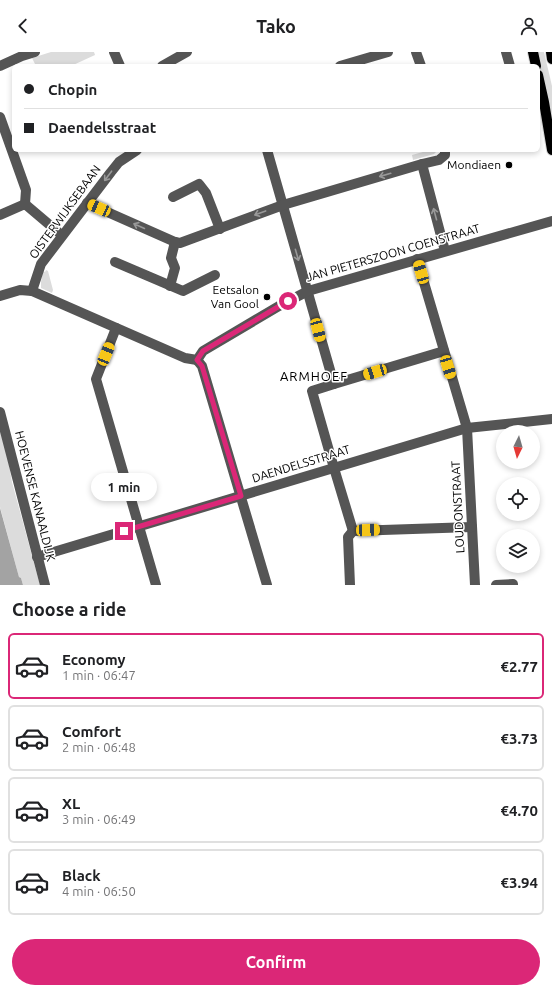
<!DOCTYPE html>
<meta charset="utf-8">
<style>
:root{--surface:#fff;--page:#f2f2f2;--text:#202124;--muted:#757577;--line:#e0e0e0;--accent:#db2777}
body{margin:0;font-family:Ubuntu,sans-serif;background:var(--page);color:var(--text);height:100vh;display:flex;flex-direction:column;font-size:15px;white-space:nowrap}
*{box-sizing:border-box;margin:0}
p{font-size:13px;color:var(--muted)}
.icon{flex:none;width:22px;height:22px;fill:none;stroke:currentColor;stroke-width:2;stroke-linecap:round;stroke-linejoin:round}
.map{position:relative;height:533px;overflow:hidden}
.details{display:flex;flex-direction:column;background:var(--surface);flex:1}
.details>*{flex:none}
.top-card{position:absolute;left:12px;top:12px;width:528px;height:88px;border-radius:6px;box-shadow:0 2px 6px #0003;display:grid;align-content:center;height:88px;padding:0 12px;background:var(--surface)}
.needle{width:26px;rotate:185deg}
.buttons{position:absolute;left:496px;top:373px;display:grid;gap:8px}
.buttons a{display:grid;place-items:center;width:44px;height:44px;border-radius:50%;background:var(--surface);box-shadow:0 2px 6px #0003;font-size:20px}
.end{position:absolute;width:18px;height:18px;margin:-9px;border:5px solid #db2777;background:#fff;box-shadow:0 0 0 2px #fff}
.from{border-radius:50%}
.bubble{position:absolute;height:28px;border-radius:14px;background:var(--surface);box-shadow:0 2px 6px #0003;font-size:13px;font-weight:700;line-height:28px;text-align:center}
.car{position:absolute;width:12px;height:24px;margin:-12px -6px;border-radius:5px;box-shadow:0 0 3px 1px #0007;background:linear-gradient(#f5c518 24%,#345 0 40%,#f5c518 0 76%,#345 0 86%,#f5c518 0)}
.top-card b{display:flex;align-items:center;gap:14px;height:38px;font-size:15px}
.top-card b+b{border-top:1px solid var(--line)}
.top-card i{width:10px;height:10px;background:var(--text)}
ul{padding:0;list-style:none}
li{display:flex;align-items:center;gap:12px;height:66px;margin:0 8px 6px;padding:0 4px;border:2px solid var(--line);border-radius:6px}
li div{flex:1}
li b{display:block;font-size:15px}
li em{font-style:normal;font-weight:700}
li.on{border-color:var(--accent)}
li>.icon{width:36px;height:36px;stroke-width:1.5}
h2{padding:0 12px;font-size:18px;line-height:48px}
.cta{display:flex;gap:8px;margin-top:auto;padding:8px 12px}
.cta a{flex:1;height:46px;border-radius:24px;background:var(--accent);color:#fff;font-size:16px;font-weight:700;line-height:46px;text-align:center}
header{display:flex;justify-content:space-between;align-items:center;height:52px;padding:0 12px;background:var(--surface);font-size:18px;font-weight:700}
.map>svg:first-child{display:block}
</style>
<header><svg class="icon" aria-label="back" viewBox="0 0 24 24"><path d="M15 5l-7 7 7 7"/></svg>Tako<svg class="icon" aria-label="person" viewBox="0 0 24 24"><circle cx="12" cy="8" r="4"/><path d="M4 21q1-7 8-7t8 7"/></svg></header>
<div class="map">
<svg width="552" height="533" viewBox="0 0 552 533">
<rect width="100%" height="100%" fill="#fff"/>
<g fill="#dcdcdc">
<path d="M51,0h43l1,3 -24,11h-35l-4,-8z"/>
<path d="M537,0h7l8,34v39z"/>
<path d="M430,98h6v2l-2,2 -21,6 -1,-5z"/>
<path d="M46,218l2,1 5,19 -1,3 -11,-5v-6l2,-11 2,1z"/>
<path d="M0,375l8,32 4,23 28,103h-17l-2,-7 -2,-1 -19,-70z"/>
</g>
<path fill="#a3a3a3" d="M0,456l19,69 2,1 2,7h-23z"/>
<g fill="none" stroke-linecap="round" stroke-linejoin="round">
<g stroke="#dbdbdb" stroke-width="12">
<g id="major">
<path d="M533,0l3,14"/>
<path d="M551,0l1,7"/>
<path d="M538,23l6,27 8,48"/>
</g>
</g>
<g stroke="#555" stroke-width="10">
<path d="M114,0l6,14"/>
<path d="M416,0l5,14"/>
<path d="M506,0l4,14"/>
<path d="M0,14l22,-10 13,-4"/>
<path d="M162,14l25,-14"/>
<path d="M340,14l48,-14"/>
<path d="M0,65l26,73 -1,14"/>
<path d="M267,98l67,234 -22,7 22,77 19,63"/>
<path d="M445,98v5l-6,5 -17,4 23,87"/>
<path d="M173,145l26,-13 7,9 14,36"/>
<path d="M87,151l88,39 5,1 103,-38 139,-41"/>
<path d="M0,163l25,-11 33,28"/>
<path d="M417,207l50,169 8,157"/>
<path d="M115,210l68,29 32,-16"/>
<path d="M170,234l5,-18 -4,-10 4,-16"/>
<path d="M32,239l9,-27 70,-92 8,-10 18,-12"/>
<path d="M0,244l20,-6 12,1 153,67 12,2 6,-9 76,-45 29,-15 244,-70"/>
<path d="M116,276l-20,51 60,206"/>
<path d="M197,308l5,6 65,219"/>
<path d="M334,332l110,-33"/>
<path d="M0,360l45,173"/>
<path d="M353,479l119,-4"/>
<path d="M37,505l430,-129 85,-9"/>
<path d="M350,533l-2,-48 5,-6"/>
<path d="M496,533l17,-1v1"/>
</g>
<use href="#major" stroke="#000" stroke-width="10"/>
</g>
<defs><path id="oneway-shaft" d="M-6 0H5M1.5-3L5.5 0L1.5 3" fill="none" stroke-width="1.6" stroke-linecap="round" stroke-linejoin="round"/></defs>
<g stroke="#999">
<use href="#oneway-shaft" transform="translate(385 123) rotate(164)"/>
<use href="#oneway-shaft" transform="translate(108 124) rotate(127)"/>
<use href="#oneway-shaft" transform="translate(260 161) rotate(160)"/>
<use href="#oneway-shaft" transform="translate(435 162) rotate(-105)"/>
<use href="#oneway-shaft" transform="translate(139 174) rotate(-156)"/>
<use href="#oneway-shaft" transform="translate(297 203) rotate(74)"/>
</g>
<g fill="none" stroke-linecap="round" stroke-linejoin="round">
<path stroke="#db2777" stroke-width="5" d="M124,479l117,-35 -39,-130 -5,-6 6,-9 85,-50"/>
</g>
<g fill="#000" stroke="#fff" stroke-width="1.5">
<circle cx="509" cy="113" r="4"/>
<circle cx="267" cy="245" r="4"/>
</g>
<g text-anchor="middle" stroke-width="3" stroke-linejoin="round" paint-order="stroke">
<g font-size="12" fill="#000" stroke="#fff" text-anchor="end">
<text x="501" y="117">Mondiaen</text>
<text x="259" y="242">Eetsalon<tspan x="259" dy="14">Van Gool</tspan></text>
</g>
<g font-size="12" fill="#000" stroke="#fff">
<text transform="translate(65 160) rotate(-54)" y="4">OISTERWIJKSEBAAN</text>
<text transform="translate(393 201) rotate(-16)" y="4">JAN PIETERSZOON COENSTRAAT</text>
<text transform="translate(301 412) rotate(-17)" y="4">DAENDELSSTRAAT</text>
<text transform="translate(35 444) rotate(76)" y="4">HOEVENSE KANAALDIJK</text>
<text transform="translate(458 455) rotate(-93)" y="4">LOUDONSTRAAT</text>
</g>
<g font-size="13" letter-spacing="1" fill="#000" stroke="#fff">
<text x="314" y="329">ARMHOEF</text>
</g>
</g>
</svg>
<div class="buttons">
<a><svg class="needle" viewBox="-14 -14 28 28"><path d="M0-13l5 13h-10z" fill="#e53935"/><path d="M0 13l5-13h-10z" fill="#757577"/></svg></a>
<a><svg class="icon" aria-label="locate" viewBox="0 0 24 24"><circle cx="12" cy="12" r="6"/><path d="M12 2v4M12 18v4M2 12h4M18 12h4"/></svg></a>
<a><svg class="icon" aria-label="layers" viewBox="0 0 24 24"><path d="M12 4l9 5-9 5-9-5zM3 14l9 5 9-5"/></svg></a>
</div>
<i class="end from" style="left:288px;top:249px"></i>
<i class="end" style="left:124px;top:479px"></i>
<div class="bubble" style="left:91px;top:421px;width:66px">1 min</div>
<i class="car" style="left:99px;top:156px;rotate:294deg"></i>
<i class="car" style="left:421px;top:220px;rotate:344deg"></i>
<i class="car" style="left:318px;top:278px;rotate:165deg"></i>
<i class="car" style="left:106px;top:302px;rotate:22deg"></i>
<i class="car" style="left:448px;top:315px;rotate:163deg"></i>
<i class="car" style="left:375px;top:320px;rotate:253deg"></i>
<i class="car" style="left:368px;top:478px;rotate:88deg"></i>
<div class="top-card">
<b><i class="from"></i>Chopin</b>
<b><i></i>Daendelsstraat</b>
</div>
</div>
<section class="details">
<h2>Choose a ride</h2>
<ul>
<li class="on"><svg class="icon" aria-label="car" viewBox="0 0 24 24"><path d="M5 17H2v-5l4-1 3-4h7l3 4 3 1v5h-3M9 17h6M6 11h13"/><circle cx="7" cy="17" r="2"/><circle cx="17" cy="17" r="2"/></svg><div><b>Economy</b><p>1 min · 06:47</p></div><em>€2.77</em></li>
<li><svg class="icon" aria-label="car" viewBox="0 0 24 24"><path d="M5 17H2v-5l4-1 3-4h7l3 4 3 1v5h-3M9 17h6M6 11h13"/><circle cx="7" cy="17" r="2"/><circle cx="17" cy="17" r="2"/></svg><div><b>Comfort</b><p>2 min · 06:48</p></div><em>€3.73</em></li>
<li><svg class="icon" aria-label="car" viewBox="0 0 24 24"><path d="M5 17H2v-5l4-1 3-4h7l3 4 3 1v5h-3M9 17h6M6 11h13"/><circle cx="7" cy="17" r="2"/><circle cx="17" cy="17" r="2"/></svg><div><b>XL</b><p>3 min · 06:49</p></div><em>€4.70</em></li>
<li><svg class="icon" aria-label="car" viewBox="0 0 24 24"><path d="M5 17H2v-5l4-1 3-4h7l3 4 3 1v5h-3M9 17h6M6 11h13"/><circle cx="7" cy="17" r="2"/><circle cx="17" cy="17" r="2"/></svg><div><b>Black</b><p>4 min · 06:50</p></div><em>€3.94</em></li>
</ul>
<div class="cta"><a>Confirm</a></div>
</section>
